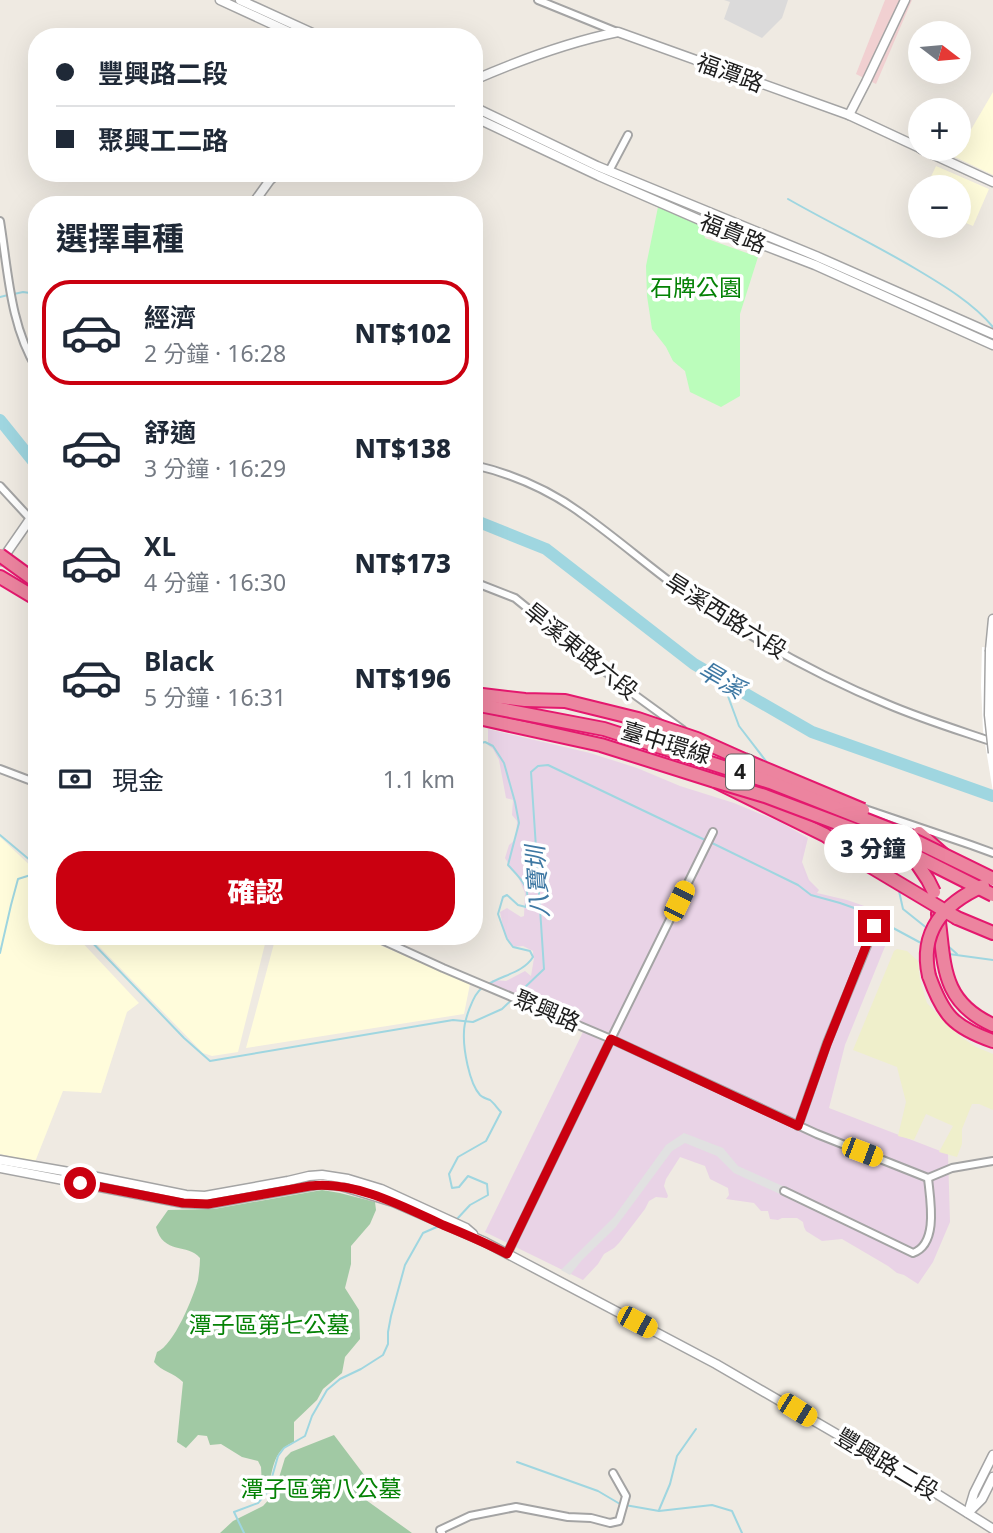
<!DOCTYPE html>
<html lang="zh-TW">
<meta charset="utf-8">
<style>
:root{--surface:#fff;--page:#f6f6f7;--text:#1f2937;--muted:#747a83;--line:#e0e1e3;--accent:#ca0010}
body{margin:0;font-family:"Noto Sans","Noto Sans TC",sans-serif;background:var(--page);color:var(--text);height:100vh;display:flex;flex-direction:column;font-size:26px;white-space:nowrap}
*{box-sizing:border-box;margin:0}
p{font-size:23px;color:var(--muted)}
.icon{flex:none;width:38px;height:38px;fill:none;stroke:currentColor;stroke-width:2;stroke-linecap:round;stroke-linejoin:round}
.map{position:relative;flex:1;overflow:hidden}
.sheet{position:absolute;left:28px;top:196px;width:455px;height:749px;display:flex;flex-direction:column;background:var(--surface);border-radius:28px;box-shadow:0 7px 28px #0002}
.sheet>*{flex:none}
.guide{position:absolute;left:28px;top:28px;width:455px;height:154px;border-radius:28px;box-shadow:0 7px 28px #0002;display:grid;align-content:center;height:154px;padding:0 28px;background:var(--surface)}
.needle{width:46px;rotate:106deg}
.controls{position:absolute;left:908px;top:21px;display:grid;gap:14px}
.controls a{display:grid;place-items:center;width:63px;height:63px;border-radius:50%;background:var(--surface);box-shadow:0 7px 28px #0002;font-size:35px}
.end{position:absolute;width:32px;height:32px;margin:-16px;border:9px solid #ca0010;background:#fff;box-shadow:0 0 0 4px #fff}
.from{border-radius:50%}
.bubble{position:absolute;height:49px;border-radius:24px;background:var(--surface);box-shadow:0 7px 28px #0002;font-size:23px;font-weight:800;line-height:49px;text-align:center}
.car{position:absolute;width:21px;height:42px;margin:-21px -10px;border-radius:9px;box-shadow:0 0 5px 2px #0007;background:linear-gradient(#f5c518 24%,#345 0 40%,#f5c518 0 76%,#345 0 86%,#f5c518 0)}
.guide b{display:flex;align-items:center;gap:24px;height:66px;font-size:26px}
.guide b+b{border-top:2px solid var(--line)}
.guide i{width:18px;height:18px;background:var(--text)}
ul{padding:0;list-style:none}
li{display:flex;align-items:center;gap:21px;height:105px;margin:0 14px 10px;padding:0 14px;border:4px solid transparent;border-radius:28px}
li div{flex:1}
li b{display:block;font-size:26px}
li em{font-style:normal;font-weight:800}
li.active{border-color:var(--accent)}
li>.icon{width:63px;height:63px;stroke-width:1.5}
h2{padding:0 28px;font-size:32px;line-height:84px}
.pay{display:flex;align-items:center;gap:18px;height:77px;padding:0 28px;font-size:26px}
.pay p{margin-inline-start:auto}
.action{display:flex;gap:14px;margin-top:auto;padding:14px 28px}
.action a{flex:1;height:80px;border-radius:28px;background:var(--accent);color:#fff;font-size:28px;font-weight:800;line-height:80px;text-align:center}
.map>svg:first-child{display:block}
</style>
<div class="map">
<svg width="993" height="1533" viewBox="0 0 993 1533">
<rect width="100%" height="100%" fill="#efeae2"/>
<path fill="#dbdada" d="M724,0h64l-6,18 -20,20 -38,-19 6,-17z"/>
<path fill="#f1d0d1" d="M885,0h27l-36,84 -20,-10z"/>
<path fill="#e9d3e6" d="M488,729l102,24 47,15 43,18 54,17 46,19 28,16 -6,24 7,18 10,10 -2,3 30,7 23,8v8l10,9 1,5 9,4 -45,111 -16,63 119,46 2,68 -17,40 -15,22 -14,-9 -7,-2 -9,-7 -46,-27 -20,2 -16,-10 -2,-4 -1,-5 -6,-4h-15l-4,2 -8,-1 -2,-8h-7l-7,-8 -28,-4 3,-4 -1,-7 -18,-9 -5,-13 -25,-9 -14,22 -2,7 4,10 -1,2 -11,-1 -7,4 -4,8 -26,34 -5,5 -10,6 -6,10 -15,16 -98,-48 98,-200 -6,-5 -87,-39 2,-8 14,1 19,-10 6,5 3,-18 -1,-1v-6l-10,-5 -10,1 -8,-11 -5,-24 7,-4 14,9 3,-1 1,-23 -8,-19 -6,-6 -6,-10 4,-13 7,-6 1,-18 -5,-6 1,-15 -7,-2 -7,-38 -6,-11 -5,-4z"/>
<g fill="#fffcdb">
<path d="M993,92v83l-38,-18z"/>
<path d="M936,166l53,23 -16,37 -14,-6v-33h-33z"/>
<path d="M0,837l37,35v64h41l1,3 60,64 -12,9 -26,81 -38,-2 -28,71 -35,-8z"/>
<path d="M89,936h178l-29,116 -26,4 -9,-3z"/>
<path d="M276,936h83l111,48 -6,30 -218,34z"/>
</g>
<path fill="#efefcb" d="M897,949l10,2 11,10 2,19 7,23 15,16 19,18 15,10 17,7v56l-14,-6h-7l-10,25v15l-5,13 -18,-5 14,-26 -27,-12 -12,26 -16,-4 8,-34 -9,-35 -44,-17 41,-99z"/>
<g fill="#a1c9a4">
<path d="M322,1190l18,3 35,9 1,8 -6,14 -19,22v18l-6,24 14,22 1,29 -15,18 -3,16 -19,16 -6,11 -23,22v20c-21,8 -20,25 -26,45l-6,-2 -1,-18 -3,-6 -16,-4 -21,-13 -11,1 -3,-9 -9,-1 -12,13 -9,-6 6,-60c-9,-9 -22,-11 -29,-20l3,-10c17,-7 36,-54 41,-72 1,-7 2,-15 2,-22 -12,-15 -37,-3 -44,-31l12,-17 46,-1z"/>
<path d="M334,1435l34,45 -4,9 2,11 46,33h-192l13,-12 30,-15 11,-12 11,-36 6,-6z"/>
</g>
<path fill="#bbfdbb" d="M658,207l44,19 3,12 53,19 -18,57v82l-19,11 -31,-15 -5,-21 -12,-10 -7,-14 -14,-18 -5,-33 -1,-30z"/>
<path fill="#e1e1e1" d="M684,1133l39,15 15,18 49,22 -5,7 -48,-22 -17,-17 -32,-13 -13,8 -57,77 -33,32 -12,15 -9,-5 53,-53 52,-72z"/>
<path fill="#fff" d="M982,647l11,1v144l-10,-61 -2,-45z"/>
<g fill="none" stroke-linecap="round" stroke-linejoin="round">
<g stroke="#9fd6e0" stroke-width="2">
<path d="M788,199c42,24 86,45 128,70 27,16 57,34 77,58"/>
<path d="M14,294l9,-2 14,2"/>
<path d="M0,297l8,-2"/>
<path d="M722,680l17,46 30,39"/>
<path d="M474,745l11,-3 8,4 11,17 11,39 4,21 -11,42c12,13 24,23 18,42l-8,-2 -11,-10 -4,2 -5,17 9,25 6,8 17,4 3,6c-10,16 -31,18 -46,28"/>
<path d="M821,823l12,10"/>
<path d="M0,835l37,31"/>
<path d="M843,841l43,19 7,12"/>
<path d="M710,842l88,43 13,10 29,8 31,11 11,8 39,21"/>
<path d="M899,891l4,18 25,20"/>
<path d="M86,936l98,102 26,23 243,-41 20,2 29,-13 42,-40 -13,-197 7,-6 10,-1 157,75"/>
<path d="M948,946l9,8"/>
<path d="M0,953l11,-48 7,-26 19,-6"/>
<path d="M949,954l44,6"/>
<path d="M454,1220l3,-1 13,-14 18,-10 -1,-11 -19,-8 -9,11 -7,1 -3,-14 9,-17 28,-16 15,-29c-4,-4 -7,-9 -11,-12 -3,-1 -8,-3 -10,-5 -11,-12 -17,-47 -16,-63 0,-11 9,-38 18,-44"/>
<path d="M517,1462l81,29 22,13"/>
<path d="M625,1505l34,6 53,-6 20,6 10,22"/>
<path d="M659,1510l11,-26 7,-28 19,-27"/>
<path d="M244,1533l-10,-21 24,-9 10,-12 10,-35 6,-8 21,-12 7,-20 15,-26 13,-11 21,-10 22,-14 5,-11v-12l3,-16 14,-51 18,-32 16,-7"/>
</g>
<g stroke="#9fd6e0" stroke-width="12">
<path d="M0,420l37,46"/>
<path d="M474,520l72,29 148,115 118,68 181,64"/>
</g>
<g stroke="#a4a4a4" stroke-width="10">
<g id="minor">
<path d="M538,0l79,32"/>
<path d="M609,171l19,-36"/>
<path d="M0,221c8,49 10,105 37,148"/>
<path d="M474,465c39,9 79,27 111,51 42,30 80,65 123,93 56,36 118,70 179,95 35,15 71,26 106,38"/>
<path d="M0,486l37,40"/>
<path d="M474,582l41,16 113,92 55,40"/>
<path d="M0,769l37,14"/>
<path d="M862,808l109,37 22,8"/>
<path d="M373,936l70,32 168,71 206,95 111,44 24,-10 41,-7"/>
<path d="M798,1126l29,-83 48,-117"/>
<path d="M784,1191l129,62c26,-9 17,-54 15,-75"/>
<path d="M507,1254l104,-215 102,-207"/>
<path d="M442,1533l-2,-3 30,-14 46,-9 52,10 23,1 19,5 9,-2 7,-25 -13,-23"/>
</g>
</g>
<g stroke="#a4a4a4" stroke-width="11">
<g id="tertiary">
<path d="M220,0l80,37"/>
<path d="M240,0l81,37"/>
<path d="M474,80c46,-20 95,-38 144,-48l231,83 71,33"/>
<path d="M474,107l123,59 219,90 177,78"/>
<path d="M849,115l17,-33 39,-82"/>
<path d="M474,117l125,59 117,51 99,38 178,80"/>
<path d="M921,149l72,33"/>
<path d="M252,205l18,-25 8,-7"/>
<path d="M1,561l36,-52"/>
<path d="M990,650l3,-31"/>
<path d="M0,1160l92,16 94,19 19,1 83,-15 21,-5 13,-1 26,4 33,10 85,39 7,6"/>
<path d="M0,1168l183,35 25,1 113,-20 20,2 52,16 92,40 231,122 186,108 91,57"/>
<path d="M970,1511l12,-12 11,-22"/>
<path d="M968,1513l6,-20 19,-38"/>
</g>
</g>
<g stroke="#e4186e" stroke-width="16">
<g id="motorway">
<path d="M0,577l37,22"/>
<path d="M474,717l127,28 114,36 110,54 40,28"/>
<path d="M919,833l25,22 22,25"/>
<path d="M938,914c7,50 2,87 55,111"/>
<path d="M957,918l36,15"/>
<path d="M929,976c14,39 24,51 64,65"/>
</g>
</g>
<use href="#minor" stroke="#fff" stroke-width="6"/>
<use href="#tertiary" stroke="#fff" stroke-width="8"/>
<use href="#motorway" stroke="#ec849f" stroke-width="12"/>
<g stroke="#a4a4a4" stroke-width="11" stroke-linecap="butt">
<path id="tertiary-bridge" d="M990,650l-1,65 4,38"/>
</g>
<g stroke="#e4186e" stroke-width="16" stroke-linecap="butt">
<g id="motorway-bridge">
<path d="M0,555l37,27"/>
<path d="M474,694l51,6 40,1 73,18 59,20 47,21 119,50"/>
<path d="M474,704l130,25 166,53 127,50 96,47"/>
<path d="M715,781l50,15 125,47 103,52"/>
<path d="M912,856l16,24 6,12"/>
<path d="M865,863l92,55"/>
<path d="M929,976c-10,-44 15,-73 54,-90"/>
</g>
</g>
<use href="#tertiary-bridge" stroke="#fff" stroke-width="8"/>
<use href="#motorway-bridge" stroke="#ec849f" stroke-width="12"/>
</g>
<g fill="none" stroke-linecap="round" stroke-linejoin="round">
<path stroke="#ca0010" stroke-width="9" d="M80,1183l103,20 25,1 102,-18c46,-5 92,20 133,39 22,9 43,18 64,29l104,-215 187,87 29,-82 47,-118"/>
</g>
<g text-anchor="middle" stroke-width="7" stroke-linejoin="round" paint-order="stroke">
<rect fill="#fff" stroke="#616161" stroke-width="2" x="726" y="754.5" width="28" height="35" rx="5"/>
<g font-size="21" font-weight="bold" fill="#1d1d1d">
<text x="740" y="779">4</text>
</g>
<g font-size="23" fill="#1d1d1d" stroke="#fff">
<text transform="translate(730 73) rotate(20)" y="8">福潭路</text>
<text transform="translate(733 233) rotate(22)" y="8">福貴路</text>
<text transform="translate(726 616) rotate(32)" y="8">旱溪西路六段</text>
<text transform="translate(581 651) rotate(39)" y="8">旱溪東路六段</text>
<text transform="translate(666 743) rotate(17)" y="8">臺中環線</text>
<text transform="translate(547 1011) rotate(23)" y="8">聚興路</text>
<text transform="translate(887 1464) rotate(31)" y="8">豐興路二段</text>
</g>
<g font-size="23" fill="#048205" stroke="#fff">
<text x="696" y="296">石牌公園</text>
<text x="269" y="1333">潭子區第七公墓</text>
<text x="321" y="1497">潭子區第八公墓</text>
</g>
<g font-size="24" font-style="italic" fill="#3e78a3" stroke="#fff">
<text transform="translate(721 680) rotate(30)" y="8">旱溪</text>
<text transform="translate(538 882) rotate(-94)" y="8">八寶圳</text>
</g>
</g>
</svg>
<div class="controls">
<a><svg class="needle" viewBox="-14 -14 28 28"><path d="M0-13l5 13h-10z" fill="#e53935"/><path d="M0 13l5-13h-10z" fill="#747a83"/></svg></a>
<a>+</a>
<a>−</a>
</div>
<i class="end from" style="left:80px;top:1183px"></i>
<i class="end" style="left:874px;top:926px"></i>
<div class="bubble" style="left:824px;top:824px;width:98px">3 分鐘</div>
<i class="car" style="left:679px;top:901px;rotate:26deg"></i>
<i class="car" style="left:862px;top:1152px;rotate:111deg"></i>
<i class="car" style="left:637px;top:1322px;rotate:118deg"></i>
<i class="car" style="left:797px;top:1410px;rotate:122deg"></i>
<div class="guide">
<b><i class="from"></i>豐興路二段</b>
<b><i></i>聚興工二路</b>
</div>
<section class="sheet">
<h2>選擇車種</h2>
<ul>
<li class="active"><svg class="icon" aria-label="car" viewBox="0 0 24 24"><path d="M5 17H2v-5l4-1 3-4h7l3 4 3 1v5h-3M9 17h6M6 11h13"/><circle cx="7" cy="17" r="2"/><circle cx="17" cy="17" r="2"/></svg><div><b>經濟</b><p>2 分鐘 · 16:28</p></div><em>NT$102</em></li>
<li><svg class="icon" aria-label="car" viewBox="0 0 24 24"><path d="M5 17H2v-5l4-1 3-4h7l3 4 3 1v5h-3M9 17h6M6 11h13"/><circle cx="7" cy="17" r="2"/><circle cx="17" cy="17" r="2"/></svg><div><b>舒適</b><p>3 分鐘 · 16:29</p></div><em>NT$138</em></li>
<li><svg class="icon" aria-label="car" viewBox="0 0 24 24"><path d="M5 17H2v-5l4-1 3-4h7l3 4 3 1v5h-3M9 17h6M6 11h13"/><circle cx="7" cy="17" r="2"/><circle cx="17" cy="17" r="2"/></svg><div><b>XL</b><p>4 分鐘 · 16:30</p></div><em>NT$173</em></li>
<li><svg class="icon" aria-label="car" viewBox="0 0 24 24"><path d="M5 17H2v-5l4-1 3-4h7l3 4 3 1v5h-3M9 17h6M6 11h13"/><circle cx="7" cy="17" r="2"/><circle cx="17" cy="17" r="2"/></svg><div><b>Black</b><p>5 分鐘 · 16:31</p></div><em>NT$196</em></li>
</ul>
<div class="pay"><svg class="icon" aria-label="cash" viewBox="0 0 24 24"><path d="M3 7h18v10H3z"/><circle cx="12" cy="12" r="2"/></svg>現金<p>1.1 km</p></div>
<div class="action"><a>確認</a></div>
</section>
</div>
